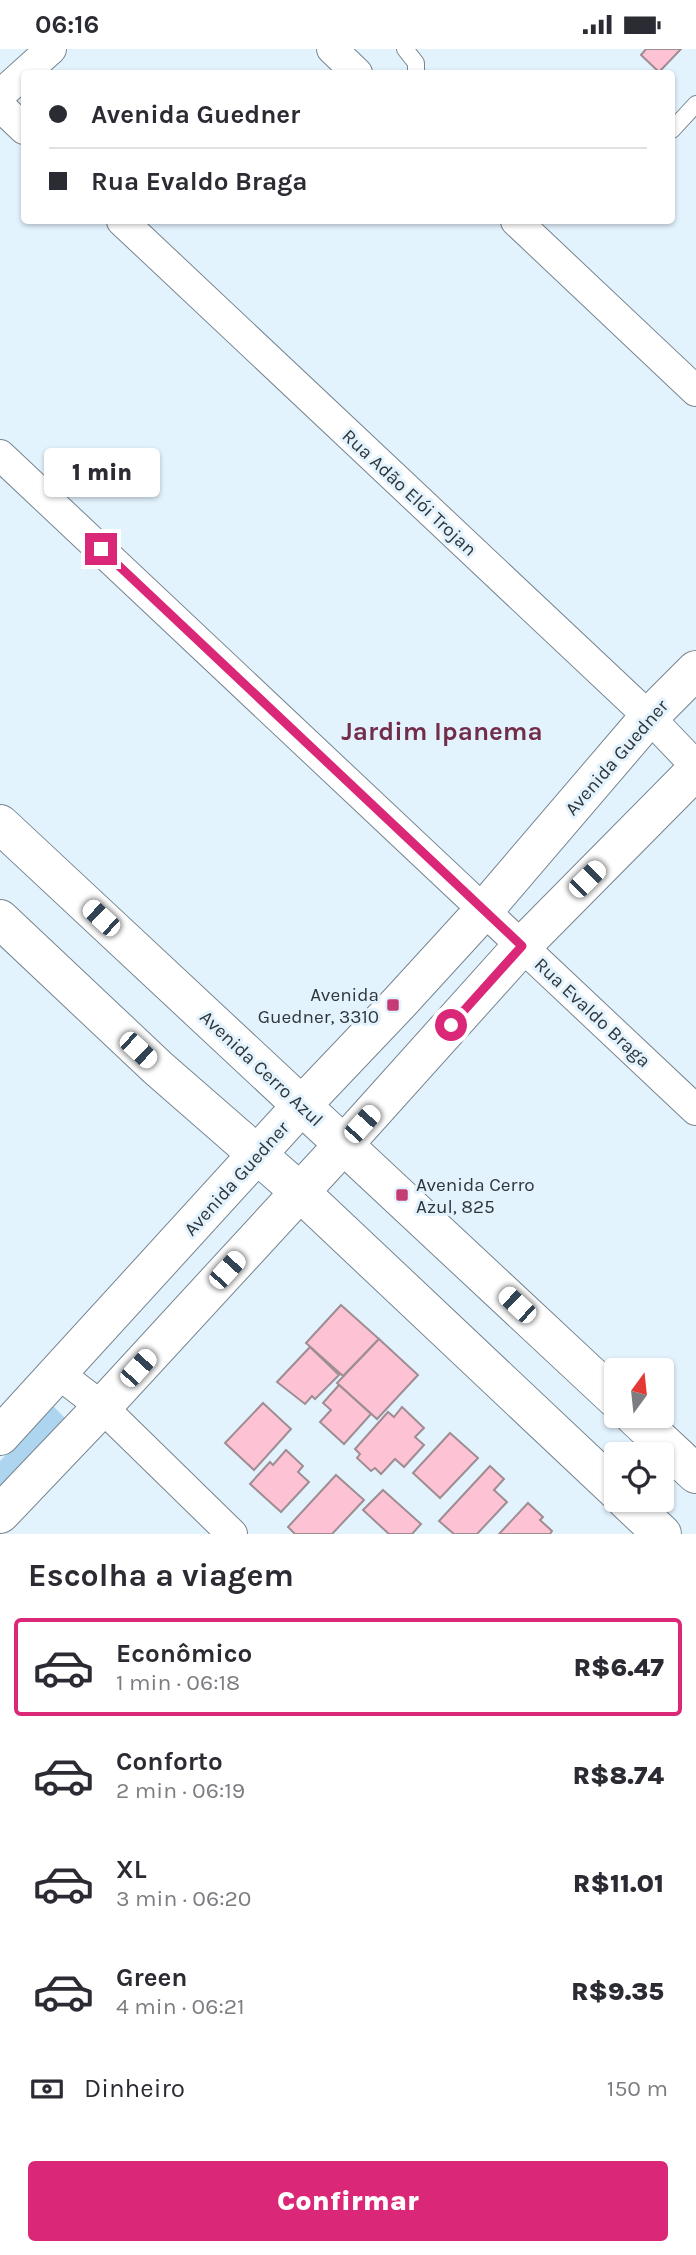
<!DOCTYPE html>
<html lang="pt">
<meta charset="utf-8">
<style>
:root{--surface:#fff;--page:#f7f7f7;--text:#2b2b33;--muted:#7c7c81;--line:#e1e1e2;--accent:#db2777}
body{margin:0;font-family:Karla,sans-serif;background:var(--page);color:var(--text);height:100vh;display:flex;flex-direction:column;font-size:26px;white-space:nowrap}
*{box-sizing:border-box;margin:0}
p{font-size:23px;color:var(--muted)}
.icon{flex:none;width:38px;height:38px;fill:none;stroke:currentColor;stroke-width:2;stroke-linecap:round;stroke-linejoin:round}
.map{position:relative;height:1485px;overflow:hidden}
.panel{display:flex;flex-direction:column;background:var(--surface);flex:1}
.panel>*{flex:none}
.guide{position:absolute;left:21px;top:21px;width:654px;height:154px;border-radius:7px;box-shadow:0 2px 5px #0004;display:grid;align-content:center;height:154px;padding:0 28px;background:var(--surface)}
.needle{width:46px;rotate:15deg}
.controls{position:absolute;left:604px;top:1309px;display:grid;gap:14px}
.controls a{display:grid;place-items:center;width:70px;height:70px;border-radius:7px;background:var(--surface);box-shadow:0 2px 5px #0004;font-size:35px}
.end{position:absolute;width:32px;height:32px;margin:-16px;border:9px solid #db2777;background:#fff;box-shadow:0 0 0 4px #fff}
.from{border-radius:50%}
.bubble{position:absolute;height:49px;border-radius:7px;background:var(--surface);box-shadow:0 2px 5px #0004;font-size:23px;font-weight:800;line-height:49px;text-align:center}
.car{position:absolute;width:21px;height:42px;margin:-21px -10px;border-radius:9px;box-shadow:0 0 5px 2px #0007;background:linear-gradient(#fff 24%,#345 0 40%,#fff 0 76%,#345 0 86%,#fff 0)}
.guide b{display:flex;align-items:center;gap:24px;height:66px;font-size:26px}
.guide b+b{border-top:2px solid var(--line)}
.guide i{width:18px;height:18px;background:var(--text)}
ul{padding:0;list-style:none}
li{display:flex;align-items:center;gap:21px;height:98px;margin:0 14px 10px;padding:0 14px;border:4px solid transparent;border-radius:7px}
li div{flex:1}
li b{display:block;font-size:26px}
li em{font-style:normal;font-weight:800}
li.active{border-color:var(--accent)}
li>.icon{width:63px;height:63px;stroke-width:1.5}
h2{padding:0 28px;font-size:32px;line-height:84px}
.pay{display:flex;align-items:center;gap:18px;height:77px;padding:0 28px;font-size:26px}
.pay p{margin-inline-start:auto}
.primary-button{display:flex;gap:14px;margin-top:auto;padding:14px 28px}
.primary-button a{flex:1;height:80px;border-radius:7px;background:var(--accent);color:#fff;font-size:28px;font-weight:800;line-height:80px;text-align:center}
.status{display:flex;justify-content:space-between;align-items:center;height:49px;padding:0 35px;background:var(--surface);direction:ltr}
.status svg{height:19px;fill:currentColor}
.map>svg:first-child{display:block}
</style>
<div class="status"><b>06:16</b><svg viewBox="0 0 49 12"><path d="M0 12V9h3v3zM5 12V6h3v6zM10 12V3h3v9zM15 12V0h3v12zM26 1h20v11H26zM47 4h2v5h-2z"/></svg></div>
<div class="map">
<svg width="696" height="1485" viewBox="0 0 696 1485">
<rect width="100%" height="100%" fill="#e3f3fe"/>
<path fill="#add5ef" d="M53,1357l13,13 -66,69v-27z"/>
<g fill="#fdc3d4" stroke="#9e8d92" stroke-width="2">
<path d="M646,0h35l-22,23 -18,-17z"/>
<path d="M341,1256l38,34 -36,37 -37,-33z"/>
<path d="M379,1290l39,36 -41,44 -40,-36z"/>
<path d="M310,1298l29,28 -24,24 -3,-3 -7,8 -28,-22z"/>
<path d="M339,1336l32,29 -27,30 -24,-22 11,-12 -8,-7z"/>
<path d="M263,1354l28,26 -37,41 -29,-27z"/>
<path d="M402,1358l22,21 -9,9 9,8 -20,22 -9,-8 -14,15 -6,-6 -4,3 -14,-13 3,-4 -5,-5 33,-37 6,5z"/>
<path d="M450,1384l28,25 -38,40 -27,-25z"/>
<path d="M286,1401l17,16 -5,6 11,10 -28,30 -31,-28 20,-22 3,3z"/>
<path d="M490,1417l14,13 -10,11 13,12 -30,32h-23l-15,-13z"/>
<path d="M336,1426l28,25 -32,34h-37l-7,-7z"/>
<path d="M383,1441l38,34 -9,10h-23l-26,-24z"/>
<path d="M528,1454l15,14 -3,3 12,11 -2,3h-51z"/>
</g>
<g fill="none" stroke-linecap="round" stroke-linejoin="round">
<g stroke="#77858f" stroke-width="18">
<g id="service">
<path d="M405,0l11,14v10"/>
<path d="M672,81l24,-26"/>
</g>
</g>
<g stroke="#77858f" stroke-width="32">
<g id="minor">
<path d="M332,0l25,24"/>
<path d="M0,46l51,-46"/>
<path d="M0,57l24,23"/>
<path d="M122,172l527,496 47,49"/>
<path d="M516,172l180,170"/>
<path d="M0,406l696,655"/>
<path d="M59,1325l43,33 130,127"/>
</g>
</g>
<g stroke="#77858f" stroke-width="40">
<g id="tertiary">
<path d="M0,1387l302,-331 97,-102 86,-94 164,-192 47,-47"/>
<path d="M0,1465l102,-107 243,-264 177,-197 174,-176"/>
</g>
</g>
<g stroke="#77858f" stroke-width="40">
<g id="secondary">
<path d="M0,775l616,575"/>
<path d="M0,870l158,149 141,123 317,299"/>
<path d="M634,1367l62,58"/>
<path d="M626,1451l36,34"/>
</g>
</g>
<use href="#service" stroke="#fff" stroke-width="16"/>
<use href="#minor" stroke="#fff" stroke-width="30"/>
<use href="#tertiary" stroke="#fff" stroke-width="38"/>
<use href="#secondary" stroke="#fff" stroke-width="38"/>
</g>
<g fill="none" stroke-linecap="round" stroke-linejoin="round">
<path stroke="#db2777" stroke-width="9" d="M101,500l421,397 -71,79"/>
</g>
<g fill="#c53c75" stroke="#e3f3fe" stroke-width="2.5">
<rect x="386" y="949" width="14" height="14" rx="3.5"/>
<rect x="395" y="1139" width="14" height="14" rx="3.5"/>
</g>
<g text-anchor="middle" stroke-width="6" stroke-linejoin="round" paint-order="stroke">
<g font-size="19" fill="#30363a" stroke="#e3f3fe">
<text transform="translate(410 443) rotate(43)" y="7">Rua Adão Elói Trojan</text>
<text transform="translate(616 708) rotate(-49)" y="7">Avenida Guedner</text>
<text transform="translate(593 963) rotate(43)" y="7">Rua Evaldo Braga</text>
<text transform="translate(262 1019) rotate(43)" y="7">Avenida Cerro Azul</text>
<text transform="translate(236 1129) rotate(-48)" y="7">Avenida Guedner</text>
</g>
<g font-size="19" fill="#30363a" stroke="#e3f3fe" text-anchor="end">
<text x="379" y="952">Avenida<tspan x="379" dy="22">Guedner, 3310</tspan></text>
<text x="416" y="1142" text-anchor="start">Avenida Cerro<tspan x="416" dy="22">Azul, 825</tspan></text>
</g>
<g font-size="26" font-weight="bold" fill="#722e48" stroke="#e3f3fe">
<text x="442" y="691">Jardim Ipanema</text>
</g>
</g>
</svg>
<div class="controls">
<a><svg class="needle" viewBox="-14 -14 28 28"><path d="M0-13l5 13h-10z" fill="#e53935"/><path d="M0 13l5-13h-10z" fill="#7c7c81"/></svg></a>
<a><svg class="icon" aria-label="locate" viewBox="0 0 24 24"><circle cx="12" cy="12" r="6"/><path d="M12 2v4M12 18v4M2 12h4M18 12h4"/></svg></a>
</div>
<i class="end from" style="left:451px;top:976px"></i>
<i class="end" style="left:101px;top:500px"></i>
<div class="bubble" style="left:44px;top:399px;width:116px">1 min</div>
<i class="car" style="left:587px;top:830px;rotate:45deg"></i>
<i class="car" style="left:101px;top:869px;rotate:313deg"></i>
<i class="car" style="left:138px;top:1001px;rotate:133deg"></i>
<i class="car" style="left:362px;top:1075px;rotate:42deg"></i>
<i class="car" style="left:227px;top:1221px;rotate:42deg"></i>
<i class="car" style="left:517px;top:1256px;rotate:313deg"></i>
<i class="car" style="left:138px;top:1319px;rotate:42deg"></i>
<div class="guide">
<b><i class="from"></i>Avenida Guedner</b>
<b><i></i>Rua Evaldo Braga</b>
</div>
</div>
<section class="panel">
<h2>Escolha a viagem</h2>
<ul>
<li class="active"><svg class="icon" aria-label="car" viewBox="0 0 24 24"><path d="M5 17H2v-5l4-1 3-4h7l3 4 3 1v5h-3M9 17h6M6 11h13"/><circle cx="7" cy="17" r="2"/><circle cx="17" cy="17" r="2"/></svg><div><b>Econômico</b><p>1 min · 06:18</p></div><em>R$6.47</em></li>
<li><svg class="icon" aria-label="car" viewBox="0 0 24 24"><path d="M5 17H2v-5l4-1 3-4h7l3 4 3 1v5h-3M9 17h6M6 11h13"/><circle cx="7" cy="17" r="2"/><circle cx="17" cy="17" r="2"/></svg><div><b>Conforto</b><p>2 min · 06:19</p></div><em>R$8.74</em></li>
<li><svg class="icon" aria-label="car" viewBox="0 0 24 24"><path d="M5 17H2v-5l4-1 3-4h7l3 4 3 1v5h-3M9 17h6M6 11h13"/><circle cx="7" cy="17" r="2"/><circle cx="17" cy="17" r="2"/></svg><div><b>XL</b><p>3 min · 06:20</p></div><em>R$11.01</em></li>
<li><svg class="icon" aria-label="car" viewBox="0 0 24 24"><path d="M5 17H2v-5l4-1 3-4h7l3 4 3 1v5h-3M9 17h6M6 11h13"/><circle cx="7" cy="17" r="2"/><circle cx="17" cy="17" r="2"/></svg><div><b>Green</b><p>4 min · 06:21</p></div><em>R$9.35</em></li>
</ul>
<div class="pay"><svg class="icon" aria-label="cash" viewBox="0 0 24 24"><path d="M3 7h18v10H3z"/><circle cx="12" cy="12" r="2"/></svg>Dinheiro<p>150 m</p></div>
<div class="primary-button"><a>Confirmar</a></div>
</section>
